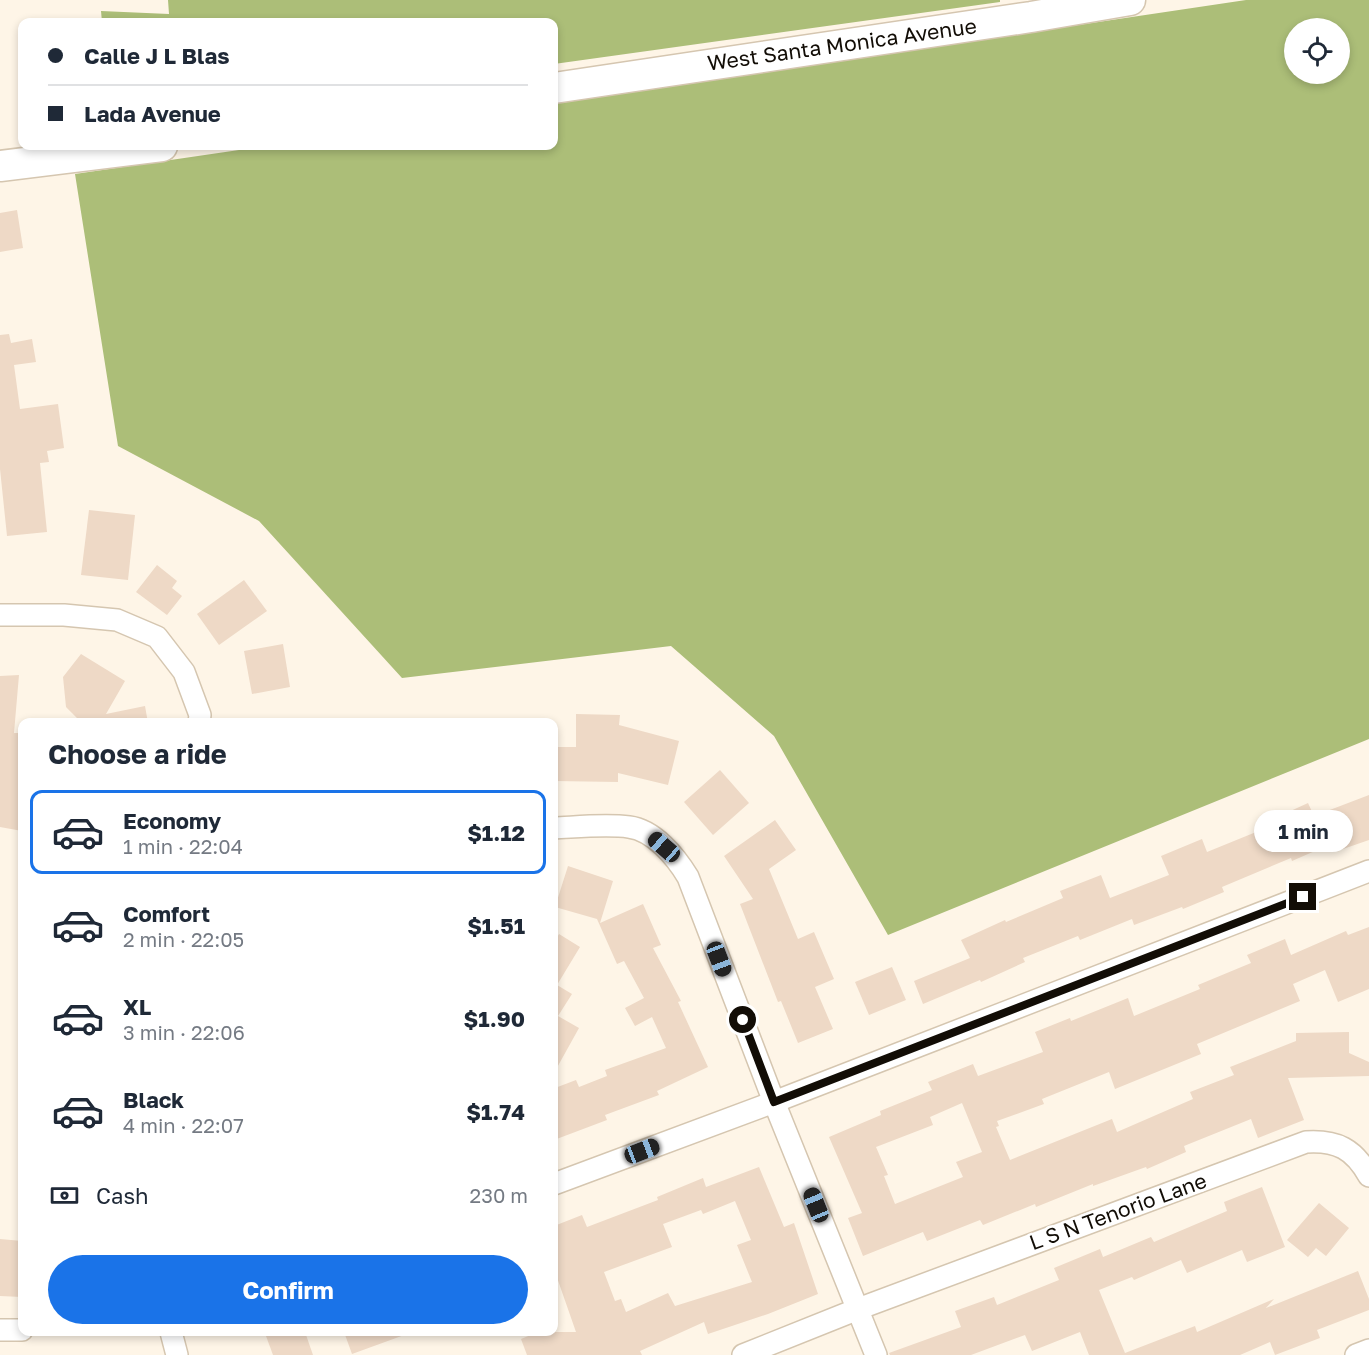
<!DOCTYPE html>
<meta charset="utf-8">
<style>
:root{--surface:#fff;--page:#f2f2f3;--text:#1f2937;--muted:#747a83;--line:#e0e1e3;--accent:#1a73e8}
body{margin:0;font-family:"Golos Text",sans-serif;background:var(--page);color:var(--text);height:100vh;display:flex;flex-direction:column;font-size:22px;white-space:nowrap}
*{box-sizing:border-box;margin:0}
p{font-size:20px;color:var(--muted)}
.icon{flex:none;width:33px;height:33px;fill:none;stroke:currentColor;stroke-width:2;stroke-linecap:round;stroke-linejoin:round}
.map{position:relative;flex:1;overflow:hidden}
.drawer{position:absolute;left:18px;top:718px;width:540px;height:618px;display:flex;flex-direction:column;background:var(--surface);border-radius:12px;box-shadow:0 3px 9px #0003}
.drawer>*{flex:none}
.guide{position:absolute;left:18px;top:18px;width:540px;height:132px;border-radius:12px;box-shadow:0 3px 9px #0003;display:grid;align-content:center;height:132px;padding:0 30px;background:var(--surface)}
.buttons{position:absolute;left:1284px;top:18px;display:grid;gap:12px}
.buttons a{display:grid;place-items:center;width:66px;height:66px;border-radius:50%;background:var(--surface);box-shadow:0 3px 9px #0003;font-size:30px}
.end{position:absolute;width:27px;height:27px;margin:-14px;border:8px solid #120d06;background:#fff;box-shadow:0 0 0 3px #fff}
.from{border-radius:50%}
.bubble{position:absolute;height:42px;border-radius:21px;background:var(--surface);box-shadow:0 3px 9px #0003;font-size:20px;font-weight:700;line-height:42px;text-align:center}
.car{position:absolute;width:18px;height:36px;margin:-18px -9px;border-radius:8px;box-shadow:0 0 4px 2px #0007;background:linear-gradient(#222 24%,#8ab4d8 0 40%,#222 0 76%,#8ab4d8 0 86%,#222 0)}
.guide b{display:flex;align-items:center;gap:21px;height:57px;font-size:22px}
.guide b+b{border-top:2px solid var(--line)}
.guide i{width:15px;height:15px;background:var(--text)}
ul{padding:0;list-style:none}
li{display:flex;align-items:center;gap:18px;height:84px;margin:0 12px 9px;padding:0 18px;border:3px solid transparent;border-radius:12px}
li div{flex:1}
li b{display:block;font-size:22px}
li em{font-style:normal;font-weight:700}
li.active{border-color:var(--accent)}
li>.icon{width:54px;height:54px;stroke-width:1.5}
h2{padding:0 30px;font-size:27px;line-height:72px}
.pay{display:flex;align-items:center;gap:15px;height:66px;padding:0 30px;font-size:22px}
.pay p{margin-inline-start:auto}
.action{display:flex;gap:12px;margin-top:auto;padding:12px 30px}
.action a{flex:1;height:69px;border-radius:36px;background:var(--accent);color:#fff;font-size:24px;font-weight:700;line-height:69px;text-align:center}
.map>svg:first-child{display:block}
</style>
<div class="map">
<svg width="1369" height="1355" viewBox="0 0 1369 1355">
<rect width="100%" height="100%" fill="#fef5e7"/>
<g fill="#acbe78" fill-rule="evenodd">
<path d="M168,0h832v2l-446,62v-42h-452l-1,-11 68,3z"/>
<path d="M1246,0h123v739l-481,196 -114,-199 -103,-90 -269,32 -143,-157 -141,-75 -43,-272 191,-28h288v-43zM1294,28h46v46h-46z"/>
</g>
<g fill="#eed9c6" fill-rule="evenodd">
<path d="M17,210l6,38 -23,4v-39z"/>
<path d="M9,334l2,9 21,-4 4,23 -22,3 6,44 38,-5 6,44 -17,3 2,11 -9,1 7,69 -40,4 -7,-67v-134z"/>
<path d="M89,510l46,5 -7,65 -47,-5z"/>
<path d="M157,565l20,16 -5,7 10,8 -15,19 -31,-23z"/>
<path d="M244,580l23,31 -48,34 -22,-31z"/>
<path d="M283,644l7,43 -38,7 -8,-43z"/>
<path d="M81,654l44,27 -19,33 39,-8 3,17h-53l-15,-2 -14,-14 -3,-30z"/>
<path d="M19,675l-5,58h8v98l-22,-4v-151z"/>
<path d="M576,714l44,1 -1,10 60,16 -11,44 -50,-12v9l-64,-1v-34h22z"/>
<path d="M720,770l29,33 -36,32 -29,-33z"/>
<path d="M1369,795v45l-26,9 -3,-9 -48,21 -1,-3 -69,29 2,5 -41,17 -1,-2 -48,18 -2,-6 -52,21 -2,-4 -55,22 2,4 -44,20 -1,-2 -57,24 -9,-23 56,-23 -9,-18 44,-20 1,2 57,-24 -3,-7 41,-16 9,23 59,-23 -8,-19 41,-17 5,13 69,-28 -3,-5 35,-16 6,13z"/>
<path d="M775,820l21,30 -27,19 29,70 16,-7 20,47 -19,8 18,42 -35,14 -17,-42 -3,1 -38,-98 13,-5 -29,-43z"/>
<path d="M568,866l45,15 -13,42 43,-19 18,41 -8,3 28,53 -3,1 30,65 -51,24 2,4 -54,20 2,5 -53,20 1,-52 21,-8 3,7 28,-11 -2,-6 61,-22 -14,-31 -17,9 -10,-18 19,-10 -20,-37 -7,3 -20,-45 -42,-12z"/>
<path d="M1369,927v62l-31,13 -13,-32 -32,14 7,17 -103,43 4,10 -86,35 -6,-17 -67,27 2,5 -47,17 2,5 -3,1 14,33 102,-41 5,13 76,-33 -3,-7 44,-17 -4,-8 66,-26v-8l53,-1v21l20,9v14l-81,2 16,42 -46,18 -7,-19 -67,27 2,6 -39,17 -1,-2 -53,19v-2l-57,23 -1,-3 -52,21 -3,-5 -53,21 -4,-9 -60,24 -15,-38 14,-5 -33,-76 52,-22 -1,-4 52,-21 -4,-8 45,-18 5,12 65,-24 -8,-20 35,-14 1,3 57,-23 6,18 66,-27 -2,-4 53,-22 -4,-8 38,-16 6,16 55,-24 2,4zM962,1103l20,49 -26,10 7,15 -68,27 -11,-28 4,-1 -12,-28 57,-22 -3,-8z"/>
<path d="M559,934l21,13 -23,38 15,9 -14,22 21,12 -25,45v-130z"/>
<path d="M892,967l14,33 -37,15 -14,-33z"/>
<path d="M759,1167l25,60 10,-4 24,71 -50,20 -60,20 -4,-12 -64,29 2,4h-115l-6,-16 17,-7h38l-22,-63v-43l28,-11 5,12 71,-27 -1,-3 46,-19 3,9zM735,1201l16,39 -14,5 15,37 -77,24 -7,-13 -42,19 -5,-13 -6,2 -11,-29 68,-25 -9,-23 38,-14 2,4z"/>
<path d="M1262,1187l23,60 -38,15 -5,-12 -55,23 -6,-13 -47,20 -2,-3 -33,13 26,63 70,-27 2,6 77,-33 -8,9 92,-37 11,28v11l-52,20 3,8 -45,17 -5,-13 -30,13h-151l-9,-23 -48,19 -7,-16 -54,20h-81l-1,-2 72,-26 -6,-16 39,-14 3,8 62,-25 -5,-12 46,-19 3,8 48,-20 3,5 73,-31 -3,-9z"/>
<path d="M1319,1203l30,25 -23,28 -10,-8 -8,9 -21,-17z"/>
<path d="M0,1239l22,2v56l-22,-1z"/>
<path d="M275,1332h30l8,23h-40l-7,-19z"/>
<path d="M344,1332h62l1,2 -55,20z"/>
</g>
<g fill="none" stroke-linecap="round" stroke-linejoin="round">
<g stroke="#d5c6b0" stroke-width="24">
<g id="street">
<path d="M0,615h64l53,5 40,17 27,35 16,43 -1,8"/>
<path d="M554,828c23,-1 52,-4 75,-1 25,3 47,30 59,50l86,225 102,253"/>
<path d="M554,1184l220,-82 595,-231"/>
<path d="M0,1330h22"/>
<path d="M171,1332l6,23"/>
<path d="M743,1355l115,-46 448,-167c31,-2 48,7 63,34"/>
<path d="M1356,1355l13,-5"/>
</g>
</g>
<g stroke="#d5c6b0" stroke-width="33">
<g id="secondary">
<path d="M554,88l477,-71 99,-17"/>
<path d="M0,166l162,-20"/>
</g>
</g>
<use href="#street" stroke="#fff" stroke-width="21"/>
<use href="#secondary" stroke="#fff" stroke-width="30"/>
</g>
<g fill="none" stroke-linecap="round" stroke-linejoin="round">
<path stroke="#120d06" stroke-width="8" d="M743,1020l31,82 529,-205"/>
</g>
<g text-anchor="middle" stroke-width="5" stroke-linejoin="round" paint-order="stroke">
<g font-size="21" fill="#120d06" stroke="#fff">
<text transform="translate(842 45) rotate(-8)" y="7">West Santa Monica Avenue</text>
<text transform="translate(1118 1212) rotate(-20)" y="7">L S N Tenorio Lane</text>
</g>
</g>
</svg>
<div class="buttons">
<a><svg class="icon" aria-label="locate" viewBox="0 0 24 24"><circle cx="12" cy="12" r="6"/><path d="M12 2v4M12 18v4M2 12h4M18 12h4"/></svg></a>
</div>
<i class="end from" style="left:743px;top:1020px"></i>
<i class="end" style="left:1303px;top:897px"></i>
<div class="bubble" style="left:1254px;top:810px;width:99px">1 min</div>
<i class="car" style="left:664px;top:847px;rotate:311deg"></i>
<i class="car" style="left:719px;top:959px;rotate:159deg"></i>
<i class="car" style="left:642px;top:1151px;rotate:69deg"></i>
<i class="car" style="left:816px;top:1205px;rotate:338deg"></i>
<div class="guide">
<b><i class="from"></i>Calle J L Blas</b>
<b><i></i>Lada Avenue</b>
</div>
<section class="drawer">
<h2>Choose a ride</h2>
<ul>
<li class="active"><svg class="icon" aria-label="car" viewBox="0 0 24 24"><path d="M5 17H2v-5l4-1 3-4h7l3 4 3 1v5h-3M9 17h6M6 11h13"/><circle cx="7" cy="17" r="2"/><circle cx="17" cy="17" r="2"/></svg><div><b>Economy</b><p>1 min · 22:04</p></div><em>$1.12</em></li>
<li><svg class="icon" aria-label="car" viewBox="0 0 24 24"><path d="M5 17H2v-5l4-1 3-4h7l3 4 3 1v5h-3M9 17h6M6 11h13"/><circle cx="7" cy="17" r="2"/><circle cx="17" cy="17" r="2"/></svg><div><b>Comfort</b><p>2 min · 22:05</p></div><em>$1.51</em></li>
<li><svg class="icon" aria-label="car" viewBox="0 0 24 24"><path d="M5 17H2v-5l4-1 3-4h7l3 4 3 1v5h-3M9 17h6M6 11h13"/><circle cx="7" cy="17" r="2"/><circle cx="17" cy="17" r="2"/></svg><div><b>XL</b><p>3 min · 22:06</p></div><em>$1.90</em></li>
<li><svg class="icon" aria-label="car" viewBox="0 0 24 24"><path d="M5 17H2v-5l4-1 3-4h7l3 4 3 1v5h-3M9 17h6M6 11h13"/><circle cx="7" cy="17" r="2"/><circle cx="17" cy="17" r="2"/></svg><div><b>Black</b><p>4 min · 22:07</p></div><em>$1.74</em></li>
</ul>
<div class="pay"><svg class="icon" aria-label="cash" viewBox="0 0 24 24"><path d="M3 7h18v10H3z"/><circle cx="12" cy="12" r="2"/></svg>Cash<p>230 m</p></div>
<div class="action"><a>Confirm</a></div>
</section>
</div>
